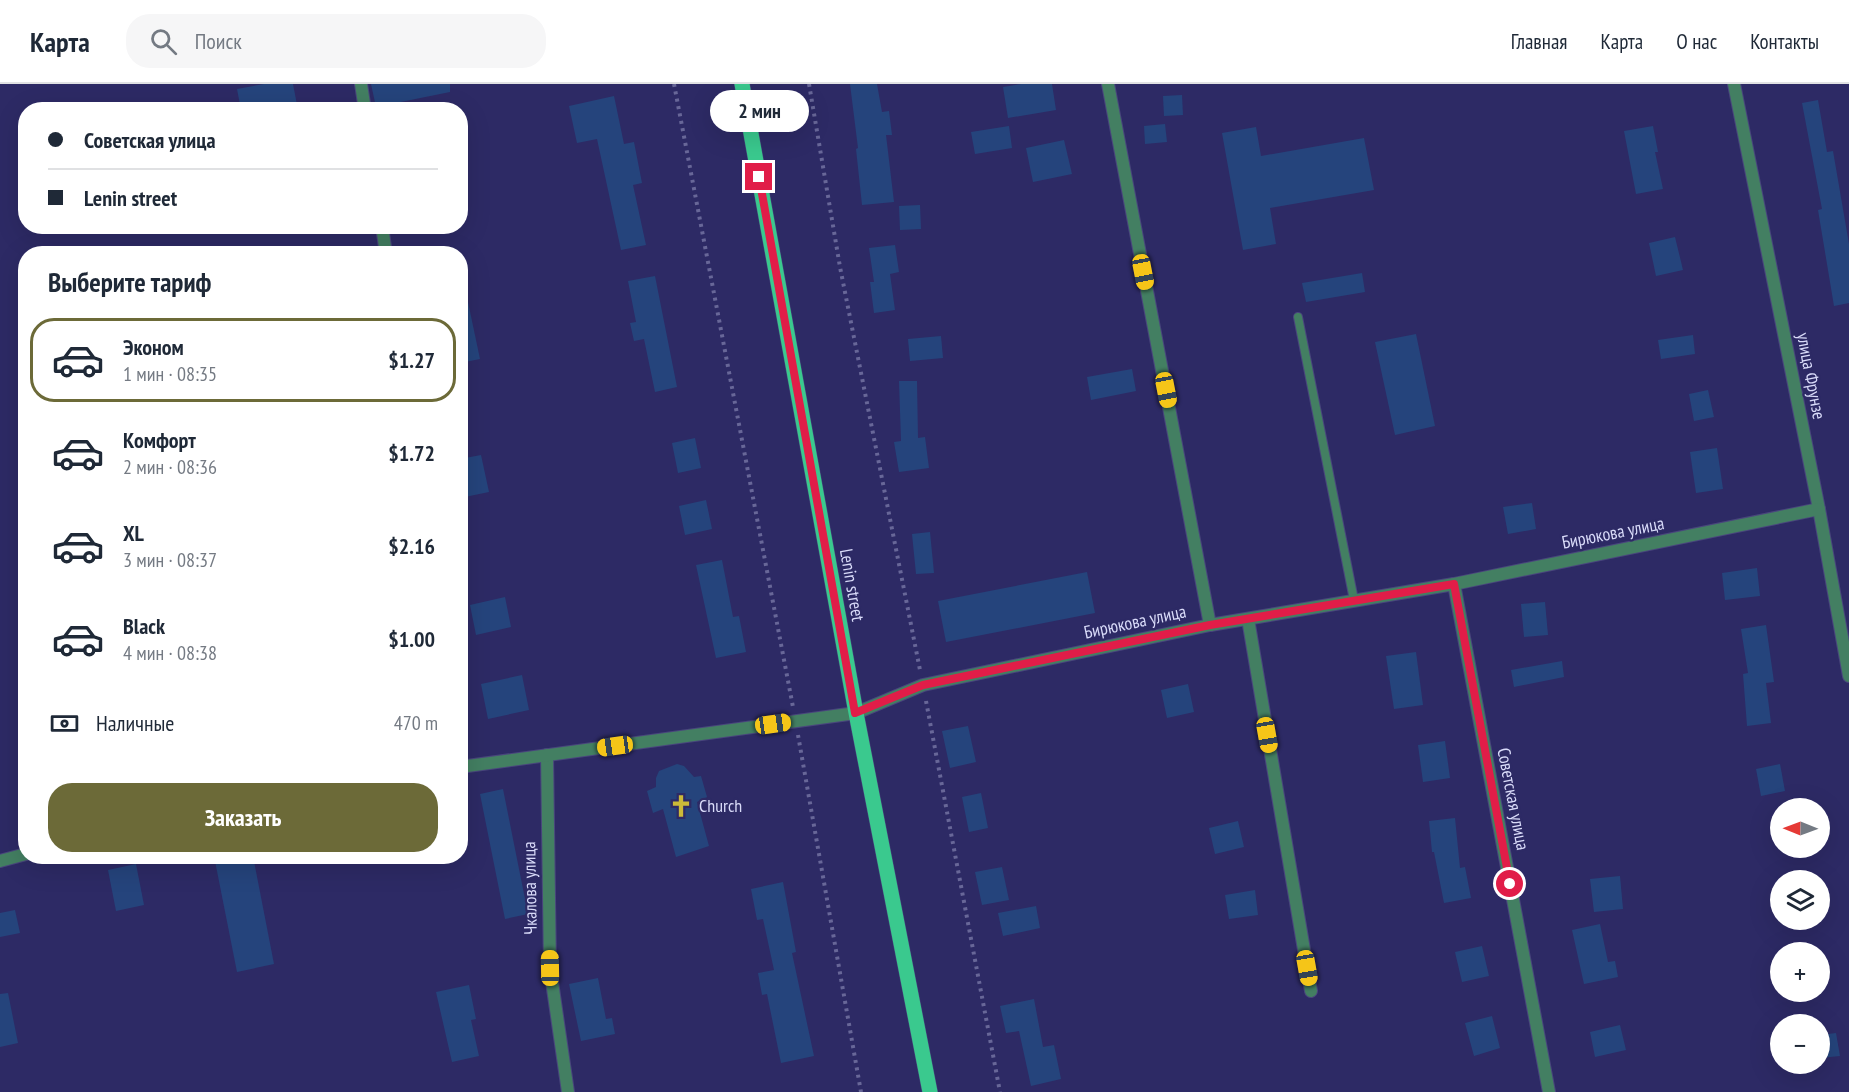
<!DOCTYPE html>
<html lang="ru">
<meta charset="utf-8">
<style>
:root{--surface:#fff;--page:#f6f6f7;--text:#1f2937;--muted:#747a83;--line:#e0e1e3;--accent:#6c6a38}
body{margin:0;font-family:"PT Sans Narrow",sans-serif;background:var(--page);color:var(--text);height:100vh;display:flex;flex-direction:column;font-size:22px;white-space:nowrap}
*{box-sizing:border-box;margin:0}
p{font-size:20px;color:var(--muted)}
.icon{flex:none;width:33px;height:33px;fill:none;stroke:currentColor;stroke-width:2;stroke-linecap:round;stroke-linejoin:round}
.map{position:relative;flex:1;overflow:hidden}
.sheet{position:absolute;left:18px;top:162px;width:450px;height:618px;display:flex;flex-direction:column;background:var(--surface);border-radius:24px;box-shadow:0 6px 24px #0002}
.sheet>*{flex:none}
.top-card{position:absolute;left:18px;top:18px;width:450px;height:132px;border-radius:24px;box-shadow:0 6px 24px #0002;display:grid;align-content:center;height:132px;padding:0 30px;background:var(--surface)}
.needle{width:39px;rotate:271deg}
.tools{position:absolute;left:1770px;top:714px;display:grid;gap:12px}
.tools a{display:grid;place-items:center;width:60px;height:60px;border-radius:50%;background:var(--surface);box-shadow:0 6px 24px #0002;font-size:30px}
.end{position:absolute;width:27px;height:27px;margin:-14px;border:8px solid #e11d48;background:#fff;box-shadow:0 0 0 3px #fff}
.from{border-radius:50%}
.bubble{position:absolute;height:42px;border-radius:21px;background:var(--surface);box-shadow:0 6px 24px #0002;font-size:20px;font-weight:700;line-height:42px;text-align:center}
.car{position:absolute;width:18px;height:36px;margin:-18px -9px;border-radius:8px;box-shadow:0 0 4px 2px #0007;background:linear-gradient(#f5c518 24%,#345 0 40%,#f5c518 0 76%,#345 0 86%,#f5c518 0)}
.top-card b{display:flex;align-items:center;gap:21px;height:57px;font-size:22px}
.top-card b+b{border-top:2px solid var(--line)}
.top-card i{width:15px;height:15px;background:var(--text)}
ul{padding:0;list-style:none}
li{display:flex;align-items:center;gap:18px;height:84px;margin:0 12px 9px;padding:0 18px;border:3px solid transparent;border-radius:24px}
li div{flex:1}
li b{display:block;font-size:22px}
li em{font-style:normal;font-weight:700}
li.on{border-color:var(--accent)}
li>.icon{width:54px;height:54px;stroke-width:1.5}
h2{padding:0 30px;font-size:27px;line-height:72px}
.pay{display:flex;align-items:center;gap:15px;height:66px;padding:0 30px;font-size:22px}
.pay p{margin-inline-start:auto}
.cta{display:flex;gap:12px;margin-top:auto;padding:12px 30px}
.cta a{flex:1;height:69px;border-radius:24px;background:var(--accent);color:#fff;font-size:24px;font-weight:700;line-height:69px;text-align:center}
header{display:flex;align-items:center;gap:36px;box-sizing:border-box;height:84px;padding:0 30px;background:var(--surface);border-bottom:2px solid var(--line)}
header strong{font-size:28px}
nav{display:flex;gap:33px;margin-inline-start:auto;font-size:21px}
.search{width:420px;height:54px;background:var(--page);display:flex;align-items:center;gap:15px;box-sizing:border-box;padding:0 21px;border-radius:24px;color:var(--muted);font-size:22px}
.map>svg:first-child{display:block}
</style>
<header>
<strong>Карта</strong>
<div class="search"><svg class="icon" aria-label="search" viewBox="0 0 24 24"><circle cx="10" cy="10" r="6"/><path d="M15 15l6 6"/></svg>Поиск</div>
<nav><a>Главная</a><a>Карта</a><a>О нас</a><a>Контакты</a></nav>
</header>
<div class="map">
<svg width="1849" height="1008" viewBox="0 0 1849 1008">
<rect width="100%" height="100%" fill="#2d2a65"/>
<g fill="#25447c">
<path d="M264,0h29l5,26h-57l-4,-21z"/>
<path d="M371,0h79v8l-74,15z"/>
<path d="M850,0h27l5,28 7,-1 3,24h-6l8,67 -32,3 -6,-56 2,-1z"/>
<path d="M1021,0h31l4,26 -48,8 -5,-31z"/>
<path d="M1182,11l1,20 -19,1 -1,-20z"/>
<path d="M614,12l10,48 10,-2 8,41 -9,2 13,60 -25,5 -24,-111 -20,4 -8,-37z"/>
<path d="M1818,16l9,52 6,-1 16,93v59l-15,3 -16,-96 4,-1 -20,-106z"/>
<path d="M1165,40l2,18 -22,2 -1,-18z"/>
<path d="M1009,42l3,22 -37,6 -4,-22z"/>
<path d="M1653,42l5,26h-3l8,37 -27,5 -12,-63z"/>
<path d="M1256,43l5,29 103,-18 10,52 -104,18 6,36 -33,6 -21,-117z"/>
<path d="M1064,56l8,34 -39,8 -7,-34z"/>
<path d="M920,121l1,24 -21,1 -1,-24z"/>
<path d="M1675,153l8,33 -27,6 -7,-33z"/>
<path d="M895,161l4,27 -9,2 5,36 -21,3 -4,-31h4l-5,-34z"/>
<path d="M1362,189l3,19 -59,10 -4,-19z"/>
<path d="M655,192l22,111 -22,5 -11,-53 -10,2 -4,-18 6,-1 -8,-41z"/>
<path d="M468,218l12,57 -20,4v-60z"/>
<path d="M1416,250l19,92 -40,9 -20,-93z"/>
<path d="M1693,251l2,19 -34,5 -3,-19z"/>
<path d="M941,252l2,22 -33,3 -2,-22z"/>
<path d="M1132,285l4,22 -45,9 -4,-23z"/>
<path d="M899,297h18l1,57 7,-1 4,31 -30,4 -5,-30 7,-1z"/>
<path d="M1708,306l6,27 -20,4 -5,-27z"/>
<path d="M695,354l6,30 -23,5 -6,-30z"/>
<path d="M1717,364l6,41 -27,4 -6,-41z"/>
<path d="M481,371l8,37 -29,6v-39z"/>
<path d="M706,416l6,29 -27,6 -6,-29z"/>
<path d="M1532,419l4,26 -28,5 -5,-27z"/>
<path d="M930,448l4,41 -18,1 -4,-40z"/>
<path d="M722,476l11,57 6,-1 7,36 -30,6 -20,-93z"/>
<path d="M1757,484l3,28 -35,4 -3,-27z"/>
<path d="M1087,488l8,41 -149,29 -8,-41z"/>
<path d="M505,513l6,30 -35,8 -6,-30z"/>
<path d="M1545,518l3,33 -24,2 -3,-33z"/>
<path d="M1766,541l8,57 -8,1 5,40 -24,3 -4,-52 5,-1 -7,-44z"/>
<path d="M1416,568l7,53 -29,4 -8,-53z"/>
<path d="M1562,577l2,16 -50,10 -3,-17z"/>
<path d="M522,591l7,35 -41,9 -7,-35z"/>
<path d="M1188,600l6,28 -27,6 -6,-28z"/>
<path d="M968,642l8,36 -26,6 -8,-37z"/>
<path d="M1445,657l5,37 -27,4 -5,-37z"/>
<path d="M677,680l7,2 10,11 7,-1 6,21 -10,5 12,44 -33,11 -13,-48 -10,4 -6,-22 9,-4v-9l3,-7z"/>
<path d="M1780,680l5,27 -24,5 -5,-27z"/>
<path d="M503,705l25,125 -23,5 -25,-125z"/>
<path d="M981,709l7,35 -19,4 -7,-35z"/>
<path d="M1455,734l5,50 5,-1 6,31 -27,5 -10,-51h-2l-3,-31z"/>
<path d="M1238,737l6,26 -29,7 -6,-26z"/>
<path d="M214,772h39l21,108 -37,8z"/>
<path d="M136,780l8,41 -28,6 -8,-41z"/>
<path d="M1002,783l7,33 -27,5 -7,-33z"/>
<path d="M1620,792l3,33 -29,3 -4,-33z"/>
<path d="M783,798l13,70 -4,1 22,103 -33,7 -14,-69 -5,1 -4,-22 16,-3 -11,-51 -6,1 -6,-31z"/>
<path d="M1255,806l3,25 -29,4 -4,-24z"/>
<path d="M1036,822l4,22 -37,8 -5,-23z"/>
<path d="M15,826l5,23 -20,4v-24z"/>
<path d="M1600,840l8,38 7,-1 3,16 -34,7 -12,-54z"/>
<path d="M1482,862l7,30 -27,6 -7,-30z"/>
<path d="M598,894l8,41 6,-1 3,16 -34,7 -12,-57z"/>
<path d="M469,901l7,34 -5,1 8,36 -27,6 -16,-70z"/>
<path d="M8,909l10,50 -18,4v-53z"/>
<path d="M1034,915l9,48 11,-2 7,34 -30,7 -12,-55 -13,2 -6,-27z"/>
<path d="M1492,932l8,32 -26,8 -9,-33z"/>
<path d="M1620,941l6,25 -31,7 -5,-25z"/>
<path d="M1836,949l4,23 -20,2v-23z"/>
</g>
<g fill="none" stroke-linecap="round" stroke-linejoin="round">
<g stroke="#49467d" stroke-width="10">
<path id="service" d="M1298,233l56,283"/>
</g>
<g stroke="#49467d" stroke-width="14">
<g id="minor">
<path d="M361,0l4,26"/>
<path d="M1108,0l102,541"/>
<path d="M1734,0l85,425 30,167"/>
<path d="M382,142l4,28"/>
<path d="M1454,500l95,508"/>
<path d="M1248,535l63,372"/>
<path d="M547,671l3,213 18,124"/>
<path d="M460,683l396,-54 67,-28 287,-60 244,-41 365,-75"/>
<path d="M0,777l26,-7"/>
</g>
</g>
<g stroke="#49467d" stroke-width="16">
<path id="primary" d="M742,0l114,629 74,379"/>
</g>
<g stroke="#686798" stroke-width="4" stroke-dasharray="3 4.5" stroke-linecap="butt">
<path d="M674,0l119,623"/>
<path d="M809,0l31,183 80,403"/>
<path d="M926,617l74,391"/>
<path d="M798,651l63,357"/>
</g>
<use href="#service" stroke="#437f62" stroke-width="8"/>
<use href="#minor" stroke="#437f62" stroke-width="12"/>
<use href="#primary" stroke="#3ac98e" stroke-width="15"/>
</g>
<g fill="none" stroke-linecap="round" stroke-linejoin="round">
<path stroke="#e11d48" stroke-width="8" d="M759,93l96,536 68,-28 287,-60 244,-41 56,300"/>
</g>
<defs>
<g id="church-bare" transform="scale(1.8)"><path d="M-1.2-6h2.4v3.5h3.3v2.4h-3.3V6h-2.4V-.1h-3.3v-2.4h3.3Z" fill="#cbba39" stroke="#2d2a65" stroke-width="2.5" paint-order="stroke"/></g>
</defs>
<g fill-rule="evenodd">
<use href="#church-bare" x="681" y="722"/>
</g>
<g text-anchor="middle" stroke-width="4.5" stroke-linejoin="round" paint-order="stroke">
<g font-size="18" fill="#d9dbf9" stroke="#2d2a65">
<text transform="translate(1811 292) rotate(79)" y="6">улица Фрунзе</text>
<text transform="translate(1613 449) rotate(-11)" y="6">Бирюкова улица</text>
<text transform="translate(852 501) rotate(80)" y="6">Lenin street</text>
<text transform="translate(1135 538) rotate(-12)" y="6">Бирюкова улица</text>
<text transform="translate(1513 715) rotate(79)" y="6">Советская улица</text>
<text transform="translate(530 804) rotate(-91)" y="6">Чкалова улица</text>
</g>
<g font-size="18" fill="#d9dbf9" stroke="#2d2a65" text-anchor="start">
<text x="699" y="728">Сhurch</text>
</g>
</g>
</svg>
<div class="tools">
<a><svg class="needle" viewBox="-14 -14 28 28"><path d="M0-13l5 13h-10z" fill="#e53935"/><path d="M0 13l5-13h-10z" fill="#747a83"/></svg></a>
<a><svg class="icon" aria-label="layers" viewBox="0 0 24 24"><path d="M12 4l9 5-9 5-9-5zM3 14l9 5 9-5"/></svg></a>
<a>+</a>
<a>−</a>
</div>
<i class="end from" style="left:1510px;top:800px"></i>
<i class="end" style="left:759px;top:93px"></i>
<div class="bubble" style="left:710px;top:6px;width:99px">2 мин</div>
<i class="car" style="left:1143px;top:188px;rotate:169deg"></i>
<i class="car" style="left:1166px;top:306px;rotate:169deg"></i>
<i class="car" style="left:773px;top:640px;rotate:82deg"></i>
<i class="car" style="left:1267px;top:651px;rotate:170deg"></i>
<i class="car" style="left:615px;top:662px;rotate:262deg"></i>
<i class="car" style="left:550px;top:884px;rotate:359deg"></i>
<i class="car" style="left:1307px;top:884px;rotate:170deg"></i>
<div class="top-card">
<b><i class="from"></i>Советская улица</b>
<b><i></i>Lenin street</b>
</div>
<section class="sheet">
<h2>Выберите тариф</h2>
<ul>
<li class="on"><svg class="icon" aria-label="car" viewBox="0 0 24 24"><path d="M5 17H2v-5l4-1 3-4h7l3 4 3 1v5h-3M9 17h6M6 11h13"/><circle cx="7" cy="17" r="2"/><circle cx="17" cy="17" r="2"/></svg><div><b>Эконом</b><p>1 мин · 08:35</p></div><em>$1.27</em></li>
<li><svg class="icon" aria-label="car" viewBox="0 0 24 24"><path d="M5 17H2v-5l4-1 3-4h7l3 4 3 1v5h-3M9 17h6M6 11h13"/><circle cx="7" cy="17" r="2"/><circle cx="17" cy="17" r="2"/></svg><div><b>Комфорт</b><p>2 мин · 08:36</p></div><em>$1.72</em></li>
<li><svg class="icon" aria-label="car" viewBox="0 0 24 24"><path d="M5 17H2v-5l4-1 3-4h7l3 4 3 1v5h-3M9 17h6M6 11h13"/><circle cx="7" cy="17" r="2"/><circle cx="17" cy="17" r="2"/></svg><div><b>XL</b><p>3 мин · 08:37</p></div><em>$2.16</em></li>
<li><svg class="icon" aria-label="car" viewBox="0 0 24 24"><path d="M5 17H2v-5l4-1 3-4h7l3 4 3 1v5h-3M9 17h6M6 11h13"/><circle cx="7" cy="17" r="2"/><circle cx="17" cy="17" r="2"/></svg><div><b>Black</b><p>4 мин · 08:38</p></div><em>$1.00</em></li>
</ul>
<div class="pay"><svg class="icon" aria-label="cash" viewBox="0 0 24 24"><path d="M3 7h18v10H3z"/><circle cx="12" cy="12" r="2"/></svg>Наличные<p>470 m</p></div>
<div class="cta"><a>Заказать</a></div>
</section>
</div>
